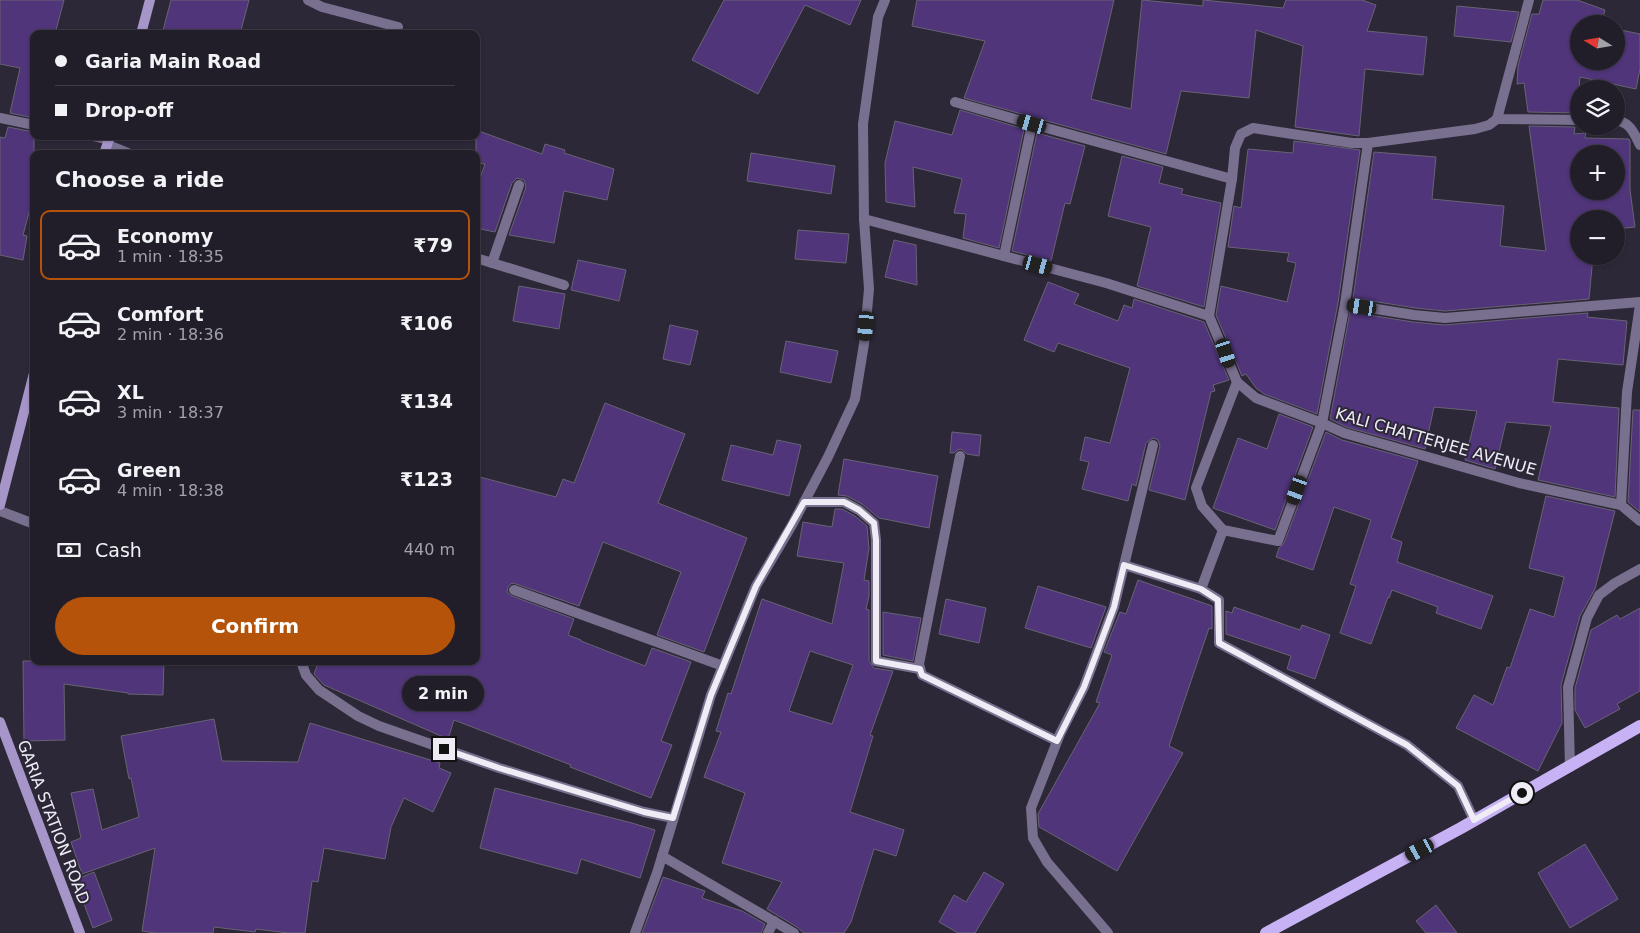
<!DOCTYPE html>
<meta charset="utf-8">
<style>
:root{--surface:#221e29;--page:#2e2b35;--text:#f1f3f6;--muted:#a2a2a8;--line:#3f3c46;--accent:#b45309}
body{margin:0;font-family:"DejaVu Sans",sans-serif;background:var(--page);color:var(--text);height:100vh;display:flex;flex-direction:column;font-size:19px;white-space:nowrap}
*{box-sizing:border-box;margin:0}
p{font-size:16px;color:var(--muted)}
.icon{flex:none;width:28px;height:28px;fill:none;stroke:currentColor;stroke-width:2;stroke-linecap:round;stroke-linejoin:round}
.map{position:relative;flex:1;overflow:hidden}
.details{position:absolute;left:30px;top:150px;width:450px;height:515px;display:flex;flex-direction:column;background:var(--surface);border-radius:10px;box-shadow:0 1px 4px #0004,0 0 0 1px var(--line)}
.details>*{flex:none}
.banner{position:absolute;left:30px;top:30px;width:450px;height:110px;border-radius:10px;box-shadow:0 1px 4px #0004,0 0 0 1px var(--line);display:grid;align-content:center;height:110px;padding:0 25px;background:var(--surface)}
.needle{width:32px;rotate:281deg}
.controls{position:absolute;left:1570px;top:15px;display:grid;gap:10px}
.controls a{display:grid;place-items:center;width:55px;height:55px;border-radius:50%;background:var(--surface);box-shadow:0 1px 4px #0004,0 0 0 1px var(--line);font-size:25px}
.end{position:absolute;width:22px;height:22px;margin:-11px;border:6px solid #efecf6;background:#111;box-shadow:0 0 0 2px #111}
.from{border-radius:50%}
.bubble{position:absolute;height:35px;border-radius:18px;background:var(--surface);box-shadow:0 1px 4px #0004,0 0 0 1px var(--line);font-size:16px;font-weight:700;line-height:35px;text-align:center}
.car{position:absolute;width:15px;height:30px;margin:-15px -8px;border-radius:6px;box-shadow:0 0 4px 1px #0007;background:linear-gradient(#222 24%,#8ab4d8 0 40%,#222 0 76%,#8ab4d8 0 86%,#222 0)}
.banner b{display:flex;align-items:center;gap:18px;height:48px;font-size:19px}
.banner b+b{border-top:1px solid var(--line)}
.banner i{width:12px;height:12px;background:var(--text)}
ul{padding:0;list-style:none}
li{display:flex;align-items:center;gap:15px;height:70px;margin:0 10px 8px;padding:0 15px;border:2px solid transparent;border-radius:10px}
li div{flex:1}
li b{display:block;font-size:19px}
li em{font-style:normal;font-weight:700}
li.active{border-color:var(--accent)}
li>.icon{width:45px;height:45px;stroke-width:1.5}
h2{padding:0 25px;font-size:22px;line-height:60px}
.pay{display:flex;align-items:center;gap:12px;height:55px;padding:0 25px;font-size:19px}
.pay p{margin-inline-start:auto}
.cta{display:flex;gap:10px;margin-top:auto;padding:10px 25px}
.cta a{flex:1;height:58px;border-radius:30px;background:var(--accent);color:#fff;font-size:20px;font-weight:700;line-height:58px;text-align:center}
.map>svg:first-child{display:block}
</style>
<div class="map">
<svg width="1640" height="933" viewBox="0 0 1640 933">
<rect width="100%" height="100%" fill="#2d2837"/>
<g fill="#50357a" stroke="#686374" fill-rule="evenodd">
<path d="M0,0h64l-9,34h-21v84l-24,-5 10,-45 -20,-4z"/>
<path d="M171,0h78l-9,34h-78z"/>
<path d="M724,0h137l-11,25 -45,-20 -47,89 -66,-34z"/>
<path d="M917,0h197l-23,99 40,10 11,-109 61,6v-6l80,8 3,-8h76l14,5 -9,26 60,6 -4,38 -58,-6 -6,67 -64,-9 8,-81 -47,-16 -7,68 -68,-7 -15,63 -202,-56 21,-57 -73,-15z"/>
<path d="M1543,0h34l28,10 -4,14h-22v37h37v-32l24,5v35l-4,20 -56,-12 -3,36 -49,-1 -4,-29 -7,1 1,-18 14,-52h7z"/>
<path d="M1457,6l62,6 -8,30 -57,-6z"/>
<path d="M960,110l64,19 -25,119 -36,-10 3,-24 -12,-1 8,-34 -49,-12 2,40 -29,-5 -1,-39 10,-42 57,14z"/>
<path d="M1529,126l46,1 -1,7 12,-1 -1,5 44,1 1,2v49l5,37 -19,2v-10h-37v37h14l-4,43 -144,12 -30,-3 -62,-10 21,-146 62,5 -4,42 72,7 -4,40 46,5zM1579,154h37v37h-37z"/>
<path d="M8,127l26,5v62l-11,41 4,1 -4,24 -23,-5v-118l5,1z"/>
<path d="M476,130l66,24 3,-10 20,6 -1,3 50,16 -7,31 -43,-9 -10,52 -45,-8 17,-48 -2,-7 -7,-2 -5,5 -17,49 -19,-4v-39l9,-25 -9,-1z"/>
<path d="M1037,133l48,13 -15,58 -5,-1 -14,58 -39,-10z"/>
<path d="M1294,141l66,9 -22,153 -21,111 -53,-20 -8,-6 -10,-14 -4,2 -26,-61 5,-29 66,16 9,-39 -9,-2 2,-8 -61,-6 6,-41 7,2 7,-59 45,4z"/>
<path d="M751,153l84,13 -4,28 -84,-13z"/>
<path d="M1122,156l41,11 -4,16 24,6 -2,5 40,9 -17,104 -67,-21 14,-59 -43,-11z"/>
<path d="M798,230l51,4 -3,29 -51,-4z"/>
<path d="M894,240l22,5 1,40 -32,-8z"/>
<path d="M578,260l48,10 -7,31 -48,-11z"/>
<path d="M1048,282l31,12 -5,10 44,17 6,-16 8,3 2,-9 70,23 25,58 -16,5 2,6 -4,1 -26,108 -36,-10 11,-44 -2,-6 -4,-2 -3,1 -5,4 -10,43 -4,-2 -4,17 -46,-12 7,-27 -9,-2 5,-23 25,6 20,-75 -72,-25 -4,9 -30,-12z"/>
<path d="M519,286l46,8 -6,35 -46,-8z"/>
<path d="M1350,312l63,10 31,3 144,-12 -1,4 40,4 -4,44 -65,-6 -5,43 66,6 -4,89 -77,-17 13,-54 -45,-4 -11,47 -30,-9 12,-49 -43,-4 -9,42 -79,-22 -16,-8z"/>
<path d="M670,325l28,6 -8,34 -27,-6z"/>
<path d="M786,341l52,10 -7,32 -51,-11z"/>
<path d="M605,403l80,31 -27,69 89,35 -43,114 -47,-17 24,-63 -78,-30 -24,64 -63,-22 -4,-1 -4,4 -1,5 5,4 62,23 -6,16 13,5v1l64,25 7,-18 39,14 -30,79 11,4 -21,53 -81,-31 1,-2 -117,-45 -6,19 -124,-54 -10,-11 5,-13h157v-185l80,21 7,-18 11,4z"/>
<path d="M1633,410h7v102l-12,-10z"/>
<path d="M1279,414l34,13 -38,103 -62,-22 25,-70 29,11z"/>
<path d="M952,432l29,3 -2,21 -12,-2 -6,-5 -4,1 -3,3h-4z"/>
<path d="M1326,432l16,8 76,21 -27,77 11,4 -5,20 96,34 -12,33 -45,-16 2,-6 -46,-17 -3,8 -1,-1 -17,47 -31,-11 16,-47 -6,-2 21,-64 -37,-13 -21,63 -37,-13 3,-9 5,-5z"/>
<path d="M777,440l24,5 -12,51 -67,-16 9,-35 42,10z"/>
<path d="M844,459l94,17 -9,52 -50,-10 -17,-14 -15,-8 -9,-1z"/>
<path d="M1546,496l69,15 -20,78 -15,27 -19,69 1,38 -24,48 -82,-43 18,-33 19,10 14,-38 3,1 20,-59 24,8 10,-40 -35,-9z"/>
<path d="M835,509h7l13,7 12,10 2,22 -5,32 5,1v15l-3,13 3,1v51l5,7 19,3 -23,64 3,1 -23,76 54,18 -8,26 -22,-7 -23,73 -7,11h-40l-7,-6 -30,-18 15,-27 -60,-19 23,-70 -41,-16 17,-45 -5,-1 12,-38 3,1 31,-95 70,25 12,-61 -47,-7 6,-34 29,5zM810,651l43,14 -21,59 -43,-13z"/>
<path d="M1138,580l74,26v23l-3,-1 -40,118 14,7 -66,118 -78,-44 -1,-13 62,-111 -4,-1 16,-47 -8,-3 16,-40 6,2z"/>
<path d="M1038,586l68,21 -15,41 -66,-20z"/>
<path d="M946,599l40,9 -7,35 -40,-9z"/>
<path d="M1234,607l66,23 2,-5 28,10 -15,44 -28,-10 4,-13 -65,-22v-23l6,2z"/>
<path d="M1640,608v83l-23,13 3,5 -35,19 -10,-18v-22l16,-58 26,-15 3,4z"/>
<path d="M883,612l38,6 -8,43 -30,-6z"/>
<path d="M23,661h141l-1,34 -35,-1v-1l-64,-9 1,56 -41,1z"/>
<path d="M214,719l8,42 76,1 12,-39 130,40 -1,5 12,5 -18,39 -29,-14 -13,29 -6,32 -61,-11 -6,34 -6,-1 -7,52h-17l-32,-4 -1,3 -41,-5 -1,6h-58l-13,-2 13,-83 -73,26 -11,-32 10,-4 -10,-45 22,-4 9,41 37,-13 -8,-39 -2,1 -8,-43z"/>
<path d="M495,788l137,35 23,7 -15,48 -59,-19 -4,15 -97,-26z"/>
<path d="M1585,844l33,55 -48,29 -32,-55z"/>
<path d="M94,872l18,48 -19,8 -18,-48z"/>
<path d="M984,872l20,12 -29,49h-17l-19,-11 15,-27 12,7z"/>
<path d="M663,877l42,14 -3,7 40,13 23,13 -4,9h-119z"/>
<path d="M1436,905l21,28h-31l-10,-12z"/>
</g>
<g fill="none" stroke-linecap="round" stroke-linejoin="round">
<g stroke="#796f8f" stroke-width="10">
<path d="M308,0l14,7 76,20"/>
<path d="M1529,0l-32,119 82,1"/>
<path d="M955,102l77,22"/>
<path d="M0,118l34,7"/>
<path d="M1616,121c14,0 19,14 24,24"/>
<path d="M93,136l16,4"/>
<path d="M108,145l22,9"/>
<path d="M864,219l242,64 103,33 28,66 19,16 66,25 22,10 175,50 102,22 19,16"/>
<path d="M1004,256l28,-132 200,55"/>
<path d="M476,258l88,27"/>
<path d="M492,263l27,-78"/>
<path d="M1345,304l69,11 31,3 195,-16"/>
<path d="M1209,316l23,-137 3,-31 6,-14 12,-6 99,15h16l107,-14 14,-4 8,-6"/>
<path d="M1237,382l-41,106 6,18 21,24 55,11 44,-118 23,-119 23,-161"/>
<path d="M960,456l-41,208 3,11 135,66"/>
<path d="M804,502h40l15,8 15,13 2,17v121l44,8"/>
<path d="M1621,505l6,-113 13,-87"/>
<path d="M0,511l34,13"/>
<path d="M1124,565l77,24 22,-59"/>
<path d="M1201,589l18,11v43l188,102 51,41 16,34"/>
<path d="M514,590l209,76"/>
<path d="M301,661l5,14 13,15 39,26 21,10 120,42 145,44 29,6"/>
<path d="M1570,767l-2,-80 19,-69 12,-23 16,-12 25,-14"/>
<path d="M662,856l132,77"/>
<path d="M635,933l22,-60 54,-178 45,-109 36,-61 36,-68 27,-58 9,-55 5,-55 -5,-70 -1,-95 15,-107 7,-17"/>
<path d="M768,933l6,-12"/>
<path d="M1108,933l-61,-71 -14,-24 -2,-30 29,-74 24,-47 30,-80 39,-162"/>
</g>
<g stroke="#a695c9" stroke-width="10">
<path d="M141,34l9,-34"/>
<path d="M104,154l6,-18"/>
<path d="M0,505l34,-132"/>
<path d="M0,722l80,211"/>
</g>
<path stroke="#c8b2f6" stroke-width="12" d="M1266,933l195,-105 179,-102"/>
</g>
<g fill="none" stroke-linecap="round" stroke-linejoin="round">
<path stroke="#efecf6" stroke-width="6" d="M444,749l55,19 145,44 29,6 38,-123 45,-109 48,-84h40l15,8 15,13 2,17v121l44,8 2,6 135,66 27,-54 30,-80 10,-42 77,24 17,11 1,43 188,102 51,41 16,34 48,-27"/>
</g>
<g text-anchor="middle" stroke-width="4" stroke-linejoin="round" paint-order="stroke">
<g font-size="16" fill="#efecf6" stroke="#2d2837">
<text transform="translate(1436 441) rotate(16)" y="6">KALI CHATTERJEE AVENUE</text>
<text transform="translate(54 822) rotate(69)" y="6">GARIA STATION ROAD</text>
</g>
</g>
</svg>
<div class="controls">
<a><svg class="needle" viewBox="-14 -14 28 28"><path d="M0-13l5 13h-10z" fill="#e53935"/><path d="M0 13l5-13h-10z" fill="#a2a2a8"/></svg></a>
<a><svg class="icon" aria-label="layers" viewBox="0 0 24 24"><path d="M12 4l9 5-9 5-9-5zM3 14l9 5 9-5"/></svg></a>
<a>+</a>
<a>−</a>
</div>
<i class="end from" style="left:1522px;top:793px"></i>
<i class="end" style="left:444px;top:749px"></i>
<div class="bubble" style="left:402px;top:676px;width:82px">2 min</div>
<i class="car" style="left:1032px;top:124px;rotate:286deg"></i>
<i class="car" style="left:1038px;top:265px;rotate:105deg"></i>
<i class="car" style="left:1362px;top:307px;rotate:279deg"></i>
<i class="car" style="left:866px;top:326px;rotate:185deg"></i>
<i class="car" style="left:1226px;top:353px;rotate:162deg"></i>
<i class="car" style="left:1297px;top:490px;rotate:200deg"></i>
<i class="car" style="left:1420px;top:850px;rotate:242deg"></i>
<div class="banner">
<b><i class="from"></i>Garia Main Road</b>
<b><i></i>Drop-off</b>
</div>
<section class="details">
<h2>Choose a ride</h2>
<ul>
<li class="active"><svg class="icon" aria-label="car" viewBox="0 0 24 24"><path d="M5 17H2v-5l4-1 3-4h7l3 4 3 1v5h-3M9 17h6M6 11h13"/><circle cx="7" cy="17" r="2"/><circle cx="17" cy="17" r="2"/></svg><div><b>Economy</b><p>1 min · 18:35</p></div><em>₹79</em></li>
<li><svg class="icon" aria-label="car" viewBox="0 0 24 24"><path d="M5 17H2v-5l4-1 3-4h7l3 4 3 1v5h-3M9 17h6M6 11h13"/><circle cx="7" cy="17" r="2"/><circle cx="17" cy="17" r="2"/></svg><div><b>Comfort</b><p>2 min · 18:36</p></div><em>₹106</em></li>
<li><svg class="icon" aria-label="car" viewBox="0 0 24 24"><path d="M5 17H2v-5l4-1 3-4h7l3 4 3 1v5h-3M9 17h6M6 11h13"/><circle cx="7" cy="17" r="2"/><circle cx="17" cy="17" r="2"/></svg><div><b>XL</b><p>3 min · 18:37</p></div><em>₹134</em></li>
<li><svg class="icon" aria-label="car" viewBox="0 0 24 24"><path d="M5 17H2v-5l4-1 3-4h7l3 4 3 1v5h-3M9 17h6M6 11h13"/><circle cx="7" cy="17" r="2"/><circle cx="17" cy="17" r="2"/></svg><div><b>Green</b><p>4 min · 18:38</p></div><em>₹123</em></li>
</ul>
<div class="pay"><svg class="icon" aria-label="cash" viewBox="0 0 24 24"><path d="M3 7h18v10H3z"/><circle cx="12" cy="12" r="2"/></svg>Cash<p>440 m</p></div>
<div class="cta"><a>Confirm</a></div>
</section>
</div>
